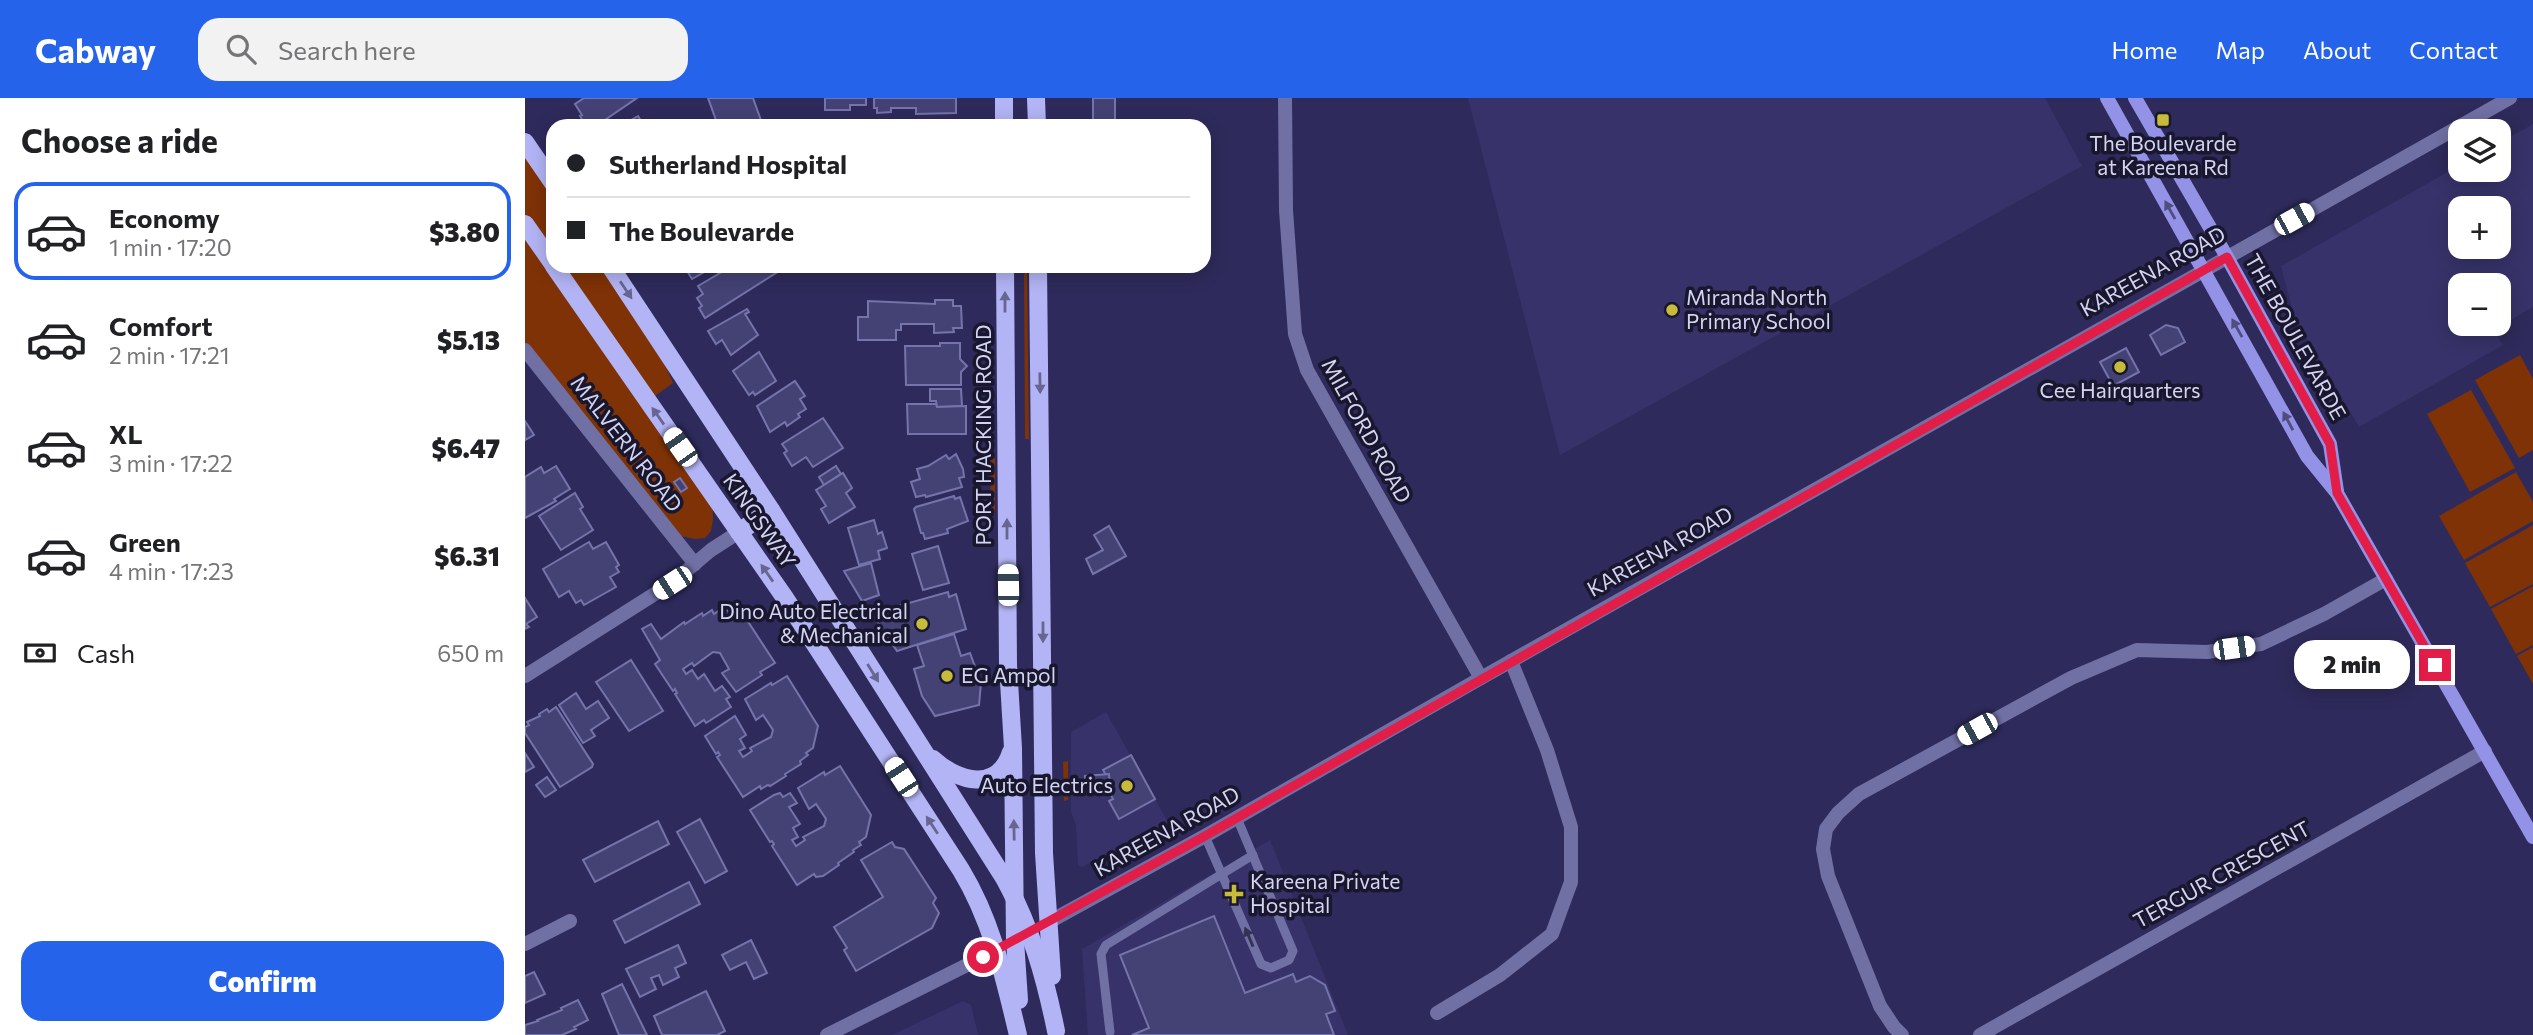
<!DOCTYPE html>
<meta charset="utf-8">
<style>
:root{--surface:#fff;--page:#f2f2f2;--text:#202124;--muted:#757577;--line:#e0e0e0;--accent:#2563eb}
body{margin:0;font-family:Commissioner,sans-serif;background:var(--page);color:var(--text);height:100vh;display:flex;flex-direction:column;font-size:26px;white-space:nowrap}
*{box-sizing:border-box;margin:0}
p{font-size:23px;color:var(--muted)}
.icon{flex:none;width:38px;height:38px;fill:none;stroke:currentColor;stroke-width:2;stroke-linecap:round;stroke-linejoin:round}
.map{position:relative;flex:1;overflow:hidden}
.panel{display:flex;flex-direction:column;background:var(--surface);width:525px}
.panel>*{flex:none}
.hud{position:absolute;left:21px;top:21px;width:665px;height:154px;border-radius:21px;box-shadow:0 4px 18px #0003;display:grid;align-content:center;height:154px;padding:0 21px;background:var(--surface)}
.buttons{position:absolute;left:1923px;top:21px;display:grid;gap:14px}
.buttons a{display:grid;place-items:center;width:63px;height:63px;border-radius:14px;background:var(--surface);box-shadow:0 4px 18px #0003;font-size:35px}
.end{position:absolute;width:32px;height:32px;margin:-16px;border:9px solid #e11d48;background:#fff;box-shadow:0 0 0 4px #fff}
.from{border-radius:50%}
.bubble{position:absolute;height:49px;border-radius:21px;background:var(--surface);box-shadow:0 4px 18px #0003;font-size:23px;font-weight:800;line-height:49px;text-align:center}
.car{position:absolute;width:21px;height:42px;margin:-21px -10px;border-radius:9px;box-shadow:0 0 5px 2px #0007;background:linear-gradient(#fff 24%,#345 0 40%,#fff 0 76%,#345 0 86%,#fff 0)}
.hud b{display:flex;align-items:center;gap:24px;height:66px;font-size:26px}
.hud b+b{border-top:2px solid var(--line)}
.hud i{width:18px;height:18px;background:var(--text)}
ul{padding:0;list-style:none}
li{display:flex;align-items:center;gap:21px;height:98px;margin:0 14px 10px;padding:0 7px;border:4px solid transparent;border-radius:21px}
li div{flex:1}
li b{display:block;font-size:26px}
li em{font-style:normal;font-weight:800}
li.selected{border-color:var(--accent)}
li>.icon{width:63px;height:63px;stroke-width:1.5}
h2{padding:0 21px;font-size:32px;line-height:84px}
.pay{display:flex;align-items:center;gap:18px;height:77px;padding:0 21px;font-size:26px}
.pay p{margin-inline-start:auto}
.primary-button{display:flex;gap:14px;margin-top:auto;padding:14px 21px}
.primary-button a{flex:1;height:80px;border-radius:21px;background:var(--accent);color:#fff;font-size:28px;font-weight:800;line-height:80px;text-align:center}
header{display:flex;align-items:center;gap:42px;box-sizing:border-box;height:98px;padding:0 35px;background:var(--accent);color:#fff}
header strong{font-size:33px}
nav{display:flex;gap:38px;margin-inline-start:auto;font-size:24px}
.search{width:490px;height:63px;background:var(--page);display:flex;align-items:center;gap:18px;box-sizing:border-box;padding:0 24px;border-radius:21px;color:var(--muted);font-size:26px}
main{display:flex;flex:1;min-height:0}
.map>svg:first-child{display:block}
</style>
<header>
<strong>Cabway</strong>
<div class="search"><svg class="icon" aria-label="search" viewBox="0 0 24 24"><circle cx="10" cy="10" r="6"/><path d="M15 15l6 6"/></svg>Search here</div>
<nav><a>Home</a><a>Map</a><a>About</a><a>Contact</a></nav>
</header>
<main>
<section class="panel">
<h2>Choose a ride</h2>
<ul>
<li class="selected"><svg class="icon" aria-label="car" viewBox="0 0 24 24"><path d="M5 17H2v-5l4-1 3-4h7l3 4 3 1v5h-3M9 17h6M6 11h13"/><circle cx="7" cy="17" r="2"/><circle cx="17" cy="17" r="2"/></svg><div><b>Economy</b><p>1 min · 17:20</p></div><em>$3.80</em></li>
<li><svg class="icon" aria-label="car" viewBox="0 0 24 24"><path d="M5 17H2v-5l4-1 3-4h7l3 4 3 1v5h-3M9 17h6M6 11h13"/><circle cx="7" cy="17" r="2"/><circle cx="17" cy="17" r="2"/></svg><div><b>Comfort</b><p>2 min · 17:21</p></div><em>$5.13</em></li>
<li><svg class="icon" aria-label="car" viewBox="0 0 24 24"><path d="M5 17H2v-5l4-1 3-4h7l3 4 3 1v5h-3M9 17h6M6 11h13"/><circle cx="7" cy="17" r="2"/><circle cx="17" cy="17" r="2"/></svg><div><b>XL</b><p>3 min · 17:22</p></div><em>$6.47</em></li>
<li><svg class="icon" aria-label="car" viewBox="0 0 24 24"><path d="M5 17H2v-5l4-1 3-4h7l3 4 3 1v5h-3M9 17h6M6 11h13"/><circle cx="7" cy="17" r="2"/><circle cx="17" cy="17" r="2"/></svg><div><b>Green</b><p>4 min · 17:23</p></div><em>$6.31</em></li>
</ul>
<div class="pay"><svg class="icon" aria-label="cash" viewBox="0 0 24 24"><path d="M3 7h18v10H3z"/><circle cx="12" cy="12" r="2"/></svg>Cash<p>650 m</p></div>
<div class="primary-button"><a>Confirm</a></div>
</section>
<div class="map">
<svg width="2008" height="937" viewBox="0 0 2008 937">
<rect width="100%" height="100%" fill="#2e2a5b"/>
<g fill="#37336a" fill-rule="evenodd">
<path d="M943,0h577l37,68 -522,289z"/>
<path d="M2008,26v183l-40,23 10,15 -144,82 -65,-110 -13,-51 179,-101 1,5h38v-27zM1936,110h38v39h-38zM1936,187h38v39h-38z"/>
<path d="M581,614l62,110 -86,45 -4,-2 -2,-40 -5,-13v-80z"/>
<path d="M745,742l78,195h-260l-6,-86z"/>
<path d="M438,903l8,4 7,30h-86z"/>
</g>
<g fill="#7f3206">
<path d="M0,44l28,41v83h57l33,49 30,68 -25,18 64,92 1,27 -2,11 -6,7 -10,1 -24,-5 -146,-184z"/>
<path d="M499,168h3l2,173h-4z"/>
<path d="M1995,257l13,24v71l-14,8 -44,-78z"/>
<path d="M1946,292l44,78 -45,24 -43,-78z"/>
<path d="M465,359l5,2v56h-4z"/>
<path d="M1991,374l17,30v19l-69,39 -25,-44z"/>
<path d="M2008,427v59l-43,23 -25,-44z"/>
<path d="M2008,488v59l-17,9 -25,-45z"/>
<path d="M2008,549v37l-16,-28z"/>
<path d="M543,663v39l-4,1 -1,-39z"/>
</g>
<g fill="#444275" stroke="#7474ab" stroke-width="2">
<path d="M59,0h53l-41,28h-10l-6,-10 2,-1 -7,-11z"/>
<path d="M183,0h45l10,28h-39l-2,-5 -5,2z"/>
<path d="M300,0h41v7h-16v5h-25z"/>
<path d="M349,0h82v15l-40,1v-6h-25v4l-14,1v-5h-3z"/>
<rect x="568" y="0" width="22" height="28"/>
<path d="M113,18l6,10h-23z"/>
<path d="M392,26l38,1v1h-38z"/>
<path d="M159,168h31l-23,13z"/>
<path d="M207,168h55l-82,52 -6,-10 3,-2 -5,-8 6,-4 -5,-8z"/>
<path d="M410,202h18v6h8l1,22h-9l1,4 -20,1v-9h-33v6h-5v10h-38v-23h10v-16l67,3z"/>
<path d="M222,211l2,3 -4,2 13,21 -27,20 -9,-15 -6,4 -8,-13z"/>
<path d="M1641,227l12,3 7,14 -24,13 -11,-20z"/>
<path d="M415,245h20v16l7,7 -6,6v13h-55l-1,-39h35z"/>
<path d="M1601,250l13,24 -26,14 -13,-24z"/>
<path d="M234,254l17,29 -21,14 -2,-3 -4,3 -16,-24z"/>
<path d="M270,283l10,15 -5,3 6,10 -8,5 2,3 -13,9 -2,-4 -15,10 -13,-26z"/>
<path d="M405,291h31l1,17 -25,1 -1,-6h-6z"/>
<path d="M382,306h29l1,3 29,-1v28h-58z"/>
<path d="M298,320l20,30 -30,19 -7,-10 -14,9 -8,-13 3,-2 -5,-7z"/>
<path d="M0,323l9,14 -9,5z"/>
<path d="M431,356l7,15 1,8 -5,1 3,9 -36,10 -1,-2 -9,2 -5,-15 9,-3 -3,-10 11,-3 18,-11 3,4z"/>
<path d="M31,368l14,23 -16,10 2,2 -31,17v-41l16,-10 3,6z"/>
<path d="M311,368l5,8 -17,11 -5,-8z"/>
<path d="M318,375l9,15 -6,5 9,14 -26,16 -8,-14 5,-3 -10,-16z"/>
<path d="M155,380l7,10 -6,4 -7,-10z"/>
<path d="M50,395l8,14 -3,2 13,21 -32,20 -22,-34z"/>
<path d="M429,398l1,3 5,-2 8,24 -21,8 1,4 -23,6 -2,-6h-2l-7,-24 2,-2z"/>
<path d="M349,422l4,14 4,-2 5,16 -9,3 2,8 -21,6 -11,-37z"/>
<path d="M584,428l17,30 -33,18 -7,-15 17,-9 -9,-15z"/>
<path d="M64,444l4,7 13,-7 13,23 -3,2 3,5 -9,5 6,10 -32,18 -3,-5 -5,3 -7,-12 -10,6 -16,-28z"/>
<path d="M413,448l11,37 -26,7 -11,-36z"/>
<path d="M346,465l8,32 -17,6 -18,-30z"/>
<path d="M423,494l1,5 7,-3 10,35 -69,22 -22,-33 2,-6z"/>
<path d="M0,500l12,19 -11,7 3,3 -4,2z"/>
<path d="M196,511l22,5 32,49 -15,9 2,3 -26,17 -14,-19 7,-4 -9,-16 -7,-1 -19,14 -2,-3 -9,6 3,5 6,-4 6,9 6,-5 11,17 7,-5 8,11 -4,2 5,8 -25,16 -2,-3 -9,6 -20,-32 2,-1 -2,-4 -2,2 -18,-27 5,-4 -18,-31 9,-5 10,15 23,-17 1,2 17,-11 1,3 9,-6 2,4z"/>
<path d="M429,536l7,22 9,-3 11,30 -2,22 -44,11 -13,-20 -8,-27 10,-3 -7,-21z"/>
<path d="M106,562l32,51 -34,20 -33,-49z"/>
<path d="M262,578l31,50 -5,22 -7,5 2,2 -8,6 1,3 -16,10 1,2 -16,10 -2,-1 -7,4 -1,-3 -17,11 -26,-40 3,-2 -2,-3 -2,2 -11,-18 30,-20 11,19 -6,4 5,9 -6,3 4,6 9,-6 -2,-3 21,-11 2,-7 -10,-15 -7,5 -11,-21 26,-16 1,2z"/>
<path d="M51,595l10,16 12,-8 11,17 -18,12 4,6 -12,7 -24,-38z"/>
<path d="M31,609l37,57 -1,3 -32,20 -35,-54v-6l4,-2 -2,-3 13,-6 -1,-2 8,-5 2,3z"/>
<path d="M0,655l9,14 -9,5z"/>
<path d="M606,657l24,44 -36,20 -10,-18 4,-2 -11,-20 5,-2 -4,-7z"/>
<path d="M315,668l31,49 -5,22 -7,5 2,3 -8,5 1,2 -16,11 1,2 -16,11 -7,1 -2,-3 -17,11 -25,-39 2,-2 -2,-3 -2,1 -20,-32 24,-15 6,-2 3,4 7,-4 7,10 -8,4 11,17 -7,4 5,9 -6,3 4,6 9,-6 -2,-3 21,-11 2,-7 -10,-15 -7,5 -11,-21 26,-16 1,3z"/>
<path d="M584,676l1,19h-25v-17z"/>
<path d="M22,679l9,13 -11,7 -9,-12z"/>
<path d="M175,721l27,52 -22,12 -28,-51z"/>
<path d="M133,723l11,23 -74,38 -12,-22z"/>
<path d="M367,744l3,5 9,2 32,49 -3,5 6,10 -7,15 -76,43 -12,-21 3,-2 -13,-21 49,-30 -22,-37z"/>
<path d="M164,784l11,22 -75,39 -11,-22z"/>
<path d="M689,818l31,77 48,-19 3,8 14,-6 15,9 10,26 -9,3 8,21h-202l17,-7 -29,-73z"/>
<path d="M226,842l16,33 -13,6 -8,-17 -16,8 -8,-15z"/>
<path d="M153,847l8,18 -11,5 4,9 -16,8 -4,-10 -8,3 5,11 -16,8 -14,-28z"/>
<path d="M9,874l11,22 -20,9v-27z"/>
<path d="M97,886l25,51h-28l-17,-41z"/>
<path d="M181,893l19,40 -8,4h-55l-8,-19z"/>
<path d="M53,902l10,20 -14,7 2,2 -14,6h-37v-10l13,-4 -1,-1 25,-10 -1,-2z"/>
</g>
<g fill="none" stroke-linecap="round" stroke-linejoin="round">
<g stroke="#7170a5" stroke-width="9">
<path d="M680,738l56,128 10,4 18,-8 4,-9 -56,-133"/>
<path d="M585,934l-9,-78 5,-9 147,-90"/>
</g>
<g stroke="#7170a5" stroke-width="14">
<path d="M760,0l1,112 9,124 12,36 174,308"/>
<path d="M0,252l170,214"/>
<path d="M0,578l147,-93 39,-33 28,-18"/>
<path d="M522,825l158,-87 276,-158 1029,-580"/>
<path d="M0,846l45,-23"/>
<path d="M912,915l63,-38 52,-41 19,-52v-55l-24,-77 -36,-89"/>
<path d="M1377,937l-8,-8 -14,-21 -52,-130 -5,-27 3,-20 12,-16 21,-19 212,-116 66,-28 70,2 54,-8 63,-30 62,-35"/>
<path d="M1455,937l505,-284"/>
</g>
<path stroke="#7170a5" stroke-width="14" d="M302,937l170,-85"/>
<g stroke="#9492e7" stroke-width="14">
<path d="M1582,0l200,358 30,37 196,344"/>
<path d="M1610,0l92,159 103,187 7,47"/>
</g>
<g stroke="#b3b4f5" stroke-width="18">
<path d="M479,0v28"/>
<path d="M511,0l1,28"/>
<path d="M0,44l28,41"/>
<path d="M0,126l28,40"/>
<path d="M29,168l231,332 176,272c31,51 43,107 57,165"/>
<path d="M85,168l161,244 233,368c27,49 41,99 52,153"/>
<path d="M480,168l3,399 5,83 2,192 4,60"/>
<path d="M513,168l6,587 8,123"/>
<path d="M214,434l32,-22"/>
<path d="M408,661c25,23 65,34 78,-7"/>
</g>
</g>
<defs><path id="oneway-solid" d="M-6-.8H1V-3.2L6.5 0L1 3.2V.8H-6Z" transform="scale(1.75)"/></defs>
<g fill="#504e81">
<use href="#oneway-solid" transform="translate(1645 112) rotate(-119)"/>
<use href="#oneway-solid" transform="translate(1712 230) rotate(-119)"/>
<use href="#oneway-solid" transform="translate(1763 323) rotate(-118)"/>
</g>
<g fill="#666691">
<use href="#oneway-solid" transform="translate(101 192) rotate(56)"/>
<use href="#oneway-solid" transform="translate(480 204) rotate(-90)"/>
<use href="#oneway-solid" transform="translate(515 285) rotate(89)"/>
<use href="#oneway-solid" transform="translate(133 318) rotate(-125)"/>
<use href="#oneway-solid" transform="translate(482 431) rotate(-90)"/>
<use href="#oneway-solid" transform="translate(242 475) rotate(-125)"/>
<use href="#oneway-solid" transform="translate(518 534) rotate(90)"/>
<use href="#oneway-solid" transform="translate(348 575) rotate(58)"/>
<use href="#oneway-solid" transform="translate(407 727) rotate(-123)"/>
<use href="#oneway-solid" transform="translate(489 732) rotate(-91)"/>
</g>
<use fill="#333251" href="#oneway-solid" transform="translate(724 839) rotate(-113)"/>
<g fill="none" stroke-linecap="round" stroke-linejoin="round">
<path stroke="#e11d48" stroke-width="9" d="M458,859l222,-121 1022,-579 103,187 7,49 98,172"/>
</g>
<g fill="#c7bb3b" stroke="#18172d" stroke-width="2.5">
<rect x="1631" y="15" width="14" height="14" rx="3.5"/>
<circle cx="1147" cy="212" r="7"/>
<circle cx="1595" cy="269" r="7"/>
<circle cx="397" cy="526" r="7"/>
<circle cx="422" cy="578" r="7"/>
<circle cx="602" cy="688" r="7"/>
<path d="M705.5 785.5h7v7h7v7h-7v7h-7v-7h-7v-7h7z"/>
</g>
<g text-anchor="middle" stroke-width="7" stroke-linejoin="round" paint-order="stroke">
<g font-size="21" fill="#d3d4f2" stroke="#18172d" text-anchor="start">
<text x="1638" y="53" text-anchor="middle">The Boulevarde<tspan x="1638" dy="24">at Kareena Rd</tspan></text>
<text x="1161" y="207">Miranda North<tspan x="1161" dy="24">Primary School</tspan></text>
<text x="1595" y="300" text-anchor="middle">Cee Hairquarters</text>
<text x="383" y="521" text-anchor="end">Dino Auto Electrical<tspan x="383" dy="24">&amp; Mechanical</tspan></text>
<text x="436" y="585">EG Ampol</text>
<text x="588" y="695" text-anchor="end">Auto Electrics</text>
<text x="725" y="791">Kareena Private<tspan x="725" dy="24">Hospital</tspan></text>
</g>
<g font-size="21" fill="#d3d4f2" stroke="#18172d">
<text transform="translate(1628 174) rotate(-29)" y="7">KAREENA ROAD</text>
<text transform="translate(1770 239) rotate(61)" y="7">THE BOULEVARDE</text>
<text transform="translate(841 333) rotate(61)" y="7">MILFORD ROAD</text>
<text transform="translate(459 337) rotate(-90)" y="7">PORT HACKING ROAD</text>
<text transform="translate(101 346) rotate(52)" y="7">MALVERN ROAD</text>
<text transform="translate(234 423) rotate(55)" y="7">KINGSWAY</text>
<text transform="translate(1135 454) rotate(-29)" y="7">KAREENA ROAD</text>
<text transform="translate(642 734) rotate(-29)" y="7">KAREENA ROAD</text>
<text transform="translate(1697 777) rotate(-29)" y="7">TERGUR CRESCENT</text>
</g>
</g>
</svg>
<div class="buttons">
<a><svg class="icon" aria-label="layers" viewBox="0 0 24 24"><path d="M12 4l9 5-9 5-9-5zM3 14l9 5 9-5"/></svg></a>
<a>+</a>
<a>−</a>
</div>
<i class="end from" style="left:458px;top:859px"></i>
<i class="end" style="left:1910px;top:567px"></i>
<div class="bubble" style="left:1769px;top:542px;width:116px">2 min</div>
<i class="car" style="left:1769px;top:121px;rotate:61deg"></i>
<i class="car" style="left:155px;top:349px;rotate:325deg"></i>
<i class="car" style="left:147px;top:485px;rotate:237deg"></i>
<i class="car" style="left:483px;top:487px;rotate:359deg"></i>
<i class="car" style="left:1709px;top:550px;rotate:82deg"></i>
<i class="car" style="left:1452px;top:631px;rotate:241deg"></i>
<i class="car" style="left:376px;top:679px;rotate:327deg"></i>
<div class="hud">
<b><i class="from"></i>Sutherland Hospital</b>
<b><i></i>The Boulevarde</b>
</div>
</div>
</main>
